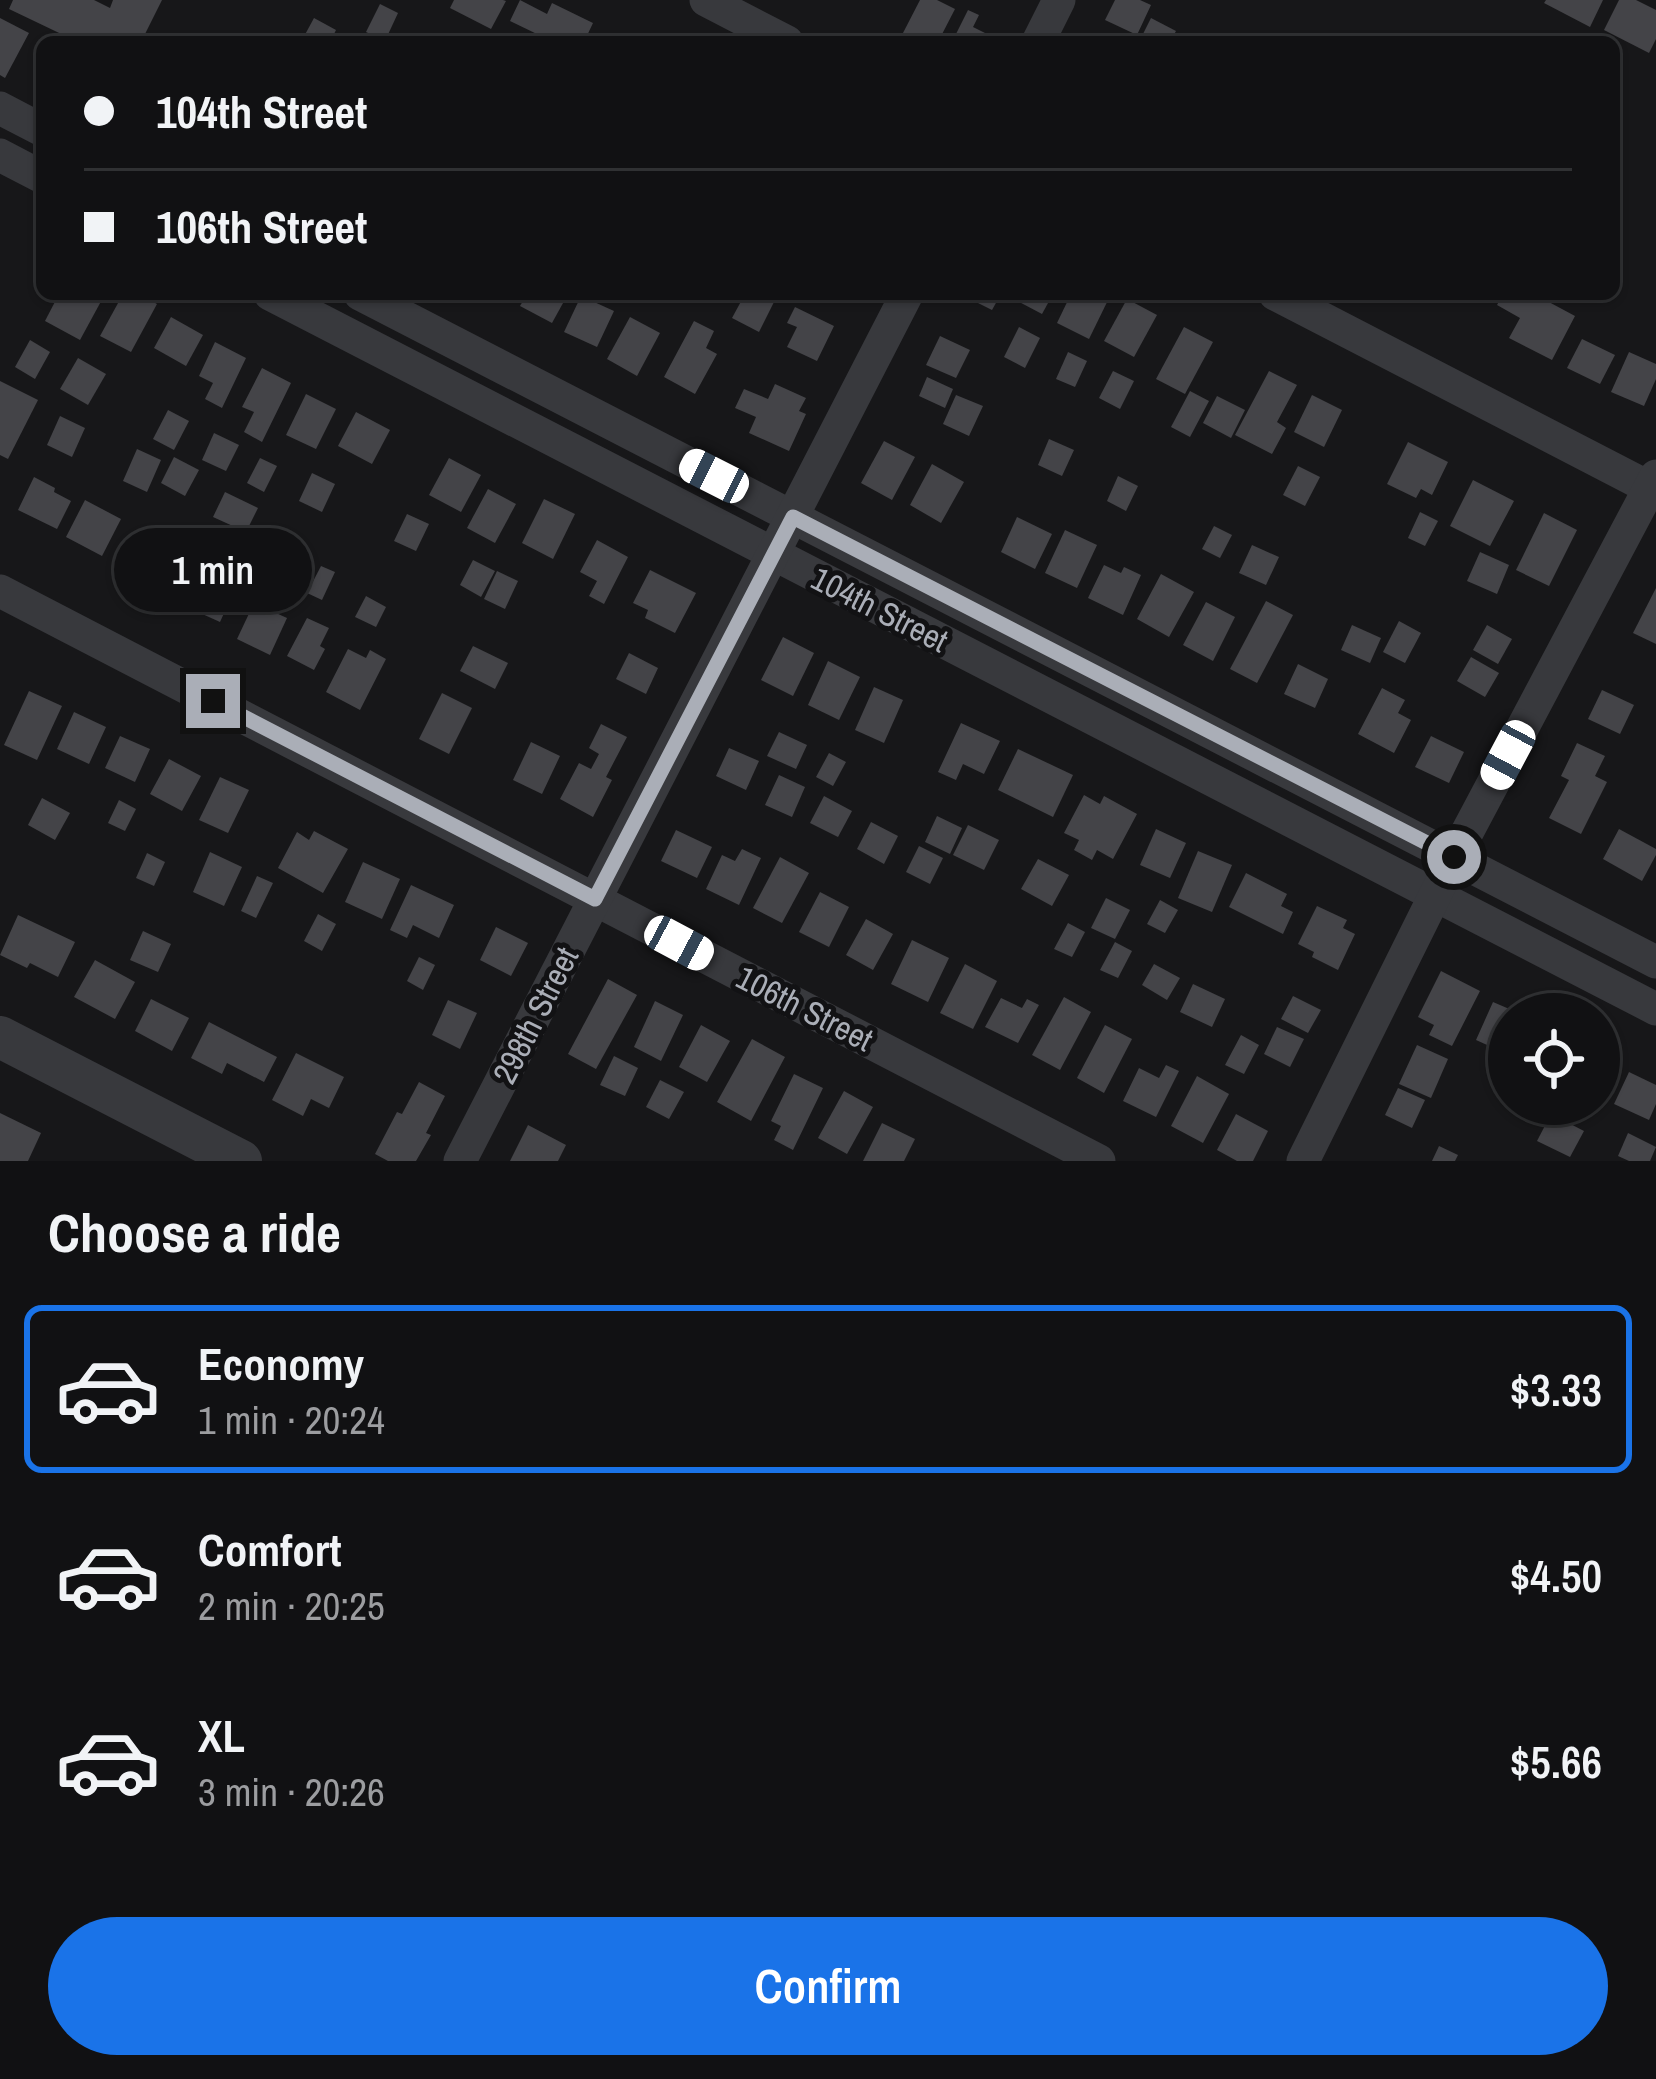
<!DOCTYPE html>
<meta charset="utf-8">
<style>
:root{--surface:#111113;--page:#1a1a1c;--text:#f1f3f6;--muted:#9c9da0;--line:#303133;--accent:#1a73e8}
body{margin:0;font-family:"Archivo Narrow",sans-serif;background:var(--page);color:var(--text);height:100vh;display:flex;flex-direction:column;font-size:45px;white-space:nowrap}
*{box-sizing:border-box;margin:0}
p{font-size:39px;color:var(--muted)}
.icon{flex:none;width:66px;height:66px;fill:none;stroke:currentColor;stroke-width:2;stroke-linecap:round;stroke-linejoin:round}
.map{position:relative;height:1161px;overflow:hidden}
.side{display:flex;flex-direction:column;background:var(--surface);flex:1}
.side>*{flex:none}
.guide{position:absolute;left:36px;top:36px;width:1584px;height:264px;border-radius:18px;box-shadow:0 3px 9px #0004,0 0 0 3px var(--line);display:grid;align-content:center;height:264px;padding:0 48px;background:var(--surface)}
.controls{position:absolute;left:1488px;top:993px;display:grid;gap:24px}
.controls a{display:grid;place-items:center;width:132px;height:132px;border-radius:50%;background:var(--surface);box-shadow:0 3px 9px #0004,0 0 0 3px var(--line);font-size:60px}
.end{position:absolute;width:54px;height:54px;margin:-27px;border:15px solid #aaaeb7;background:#111;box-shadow:0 0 0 6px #111}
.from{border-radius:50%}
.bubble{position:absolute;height:84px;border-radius:42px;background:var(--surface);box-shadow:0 3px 9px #0004,0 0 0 3px var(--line);font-size:39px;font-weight:600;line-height:84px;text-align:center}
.car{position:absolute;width:36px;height:72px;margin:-36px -18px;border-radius:15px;box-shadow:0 0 9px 3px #0007;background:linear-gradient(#fff 24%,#345 0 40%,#fff 0 76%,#345 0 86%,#fff 0)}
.guide b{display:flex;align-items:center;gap:42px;height:114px;font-size:45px}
.guide b+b{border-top:3px solid var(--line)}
.guide i{width:30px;height:30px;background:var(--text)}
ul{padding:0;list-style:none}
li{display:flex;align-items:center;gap:36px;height:168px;margin:0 24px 18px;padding:0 24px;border:6px solid transparent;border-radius:18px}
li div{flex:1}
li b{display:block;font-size:45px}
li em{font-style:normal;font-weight:600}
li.selected{border-color:var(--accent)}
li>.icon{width:108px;height:108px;stroke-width:1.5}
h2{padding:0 48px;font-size:54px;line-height:144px}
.button{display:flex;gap:24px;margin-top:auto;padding:24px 48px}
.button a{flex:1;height:138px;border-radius:72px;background:var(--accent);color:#fff;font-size:48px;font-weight:600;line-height:138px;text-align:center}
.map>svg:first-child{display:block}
</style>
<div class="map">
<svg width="1656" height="1161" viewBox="0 0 1656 1161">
<rect width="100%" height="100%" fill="#171719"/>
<g fill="#444448">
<path d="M13,0h81l16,8 3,-8h49l-21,42h-63l-69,-33z"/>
<path d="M454,0h49l3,1 -15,28 -41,-21z"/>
<path d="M520,0l27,14 5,-11 41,20 -9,19h-48l3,-7 -29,-14z"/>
<path d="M920,0h17l18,9 -17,33h-18l-17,-9z"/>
<path d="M1115,0h25l11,5 -14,30 -32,-15z"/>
<path d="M1546,0h57l-13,27 -46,-24z"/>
<path d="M1619,0h17l20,10v29l-7,14 -45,-23z"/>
<path d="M380,4l18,9 -13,28 -19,-9z"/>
<path d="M968,10l11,5 -6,12 20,10 -3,5h-38z"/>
<path d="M0,18l29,15 -24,45 -5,-3z"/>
<path d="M314,18l22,12 -6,12h-29z"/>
<path d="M1151,18l25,13 -6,11h-31z"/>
<path d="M59,294h46l-25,46 -35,-19z"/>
<path d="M123,294h16l18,10 -26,48 -31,-16z"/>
<path d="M527,294h41l-16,29 -32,-17z"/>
<path d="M745,294h19l11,6 -16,32 -27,-14z"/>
<path d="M960,294h41l-9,16z"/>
<path d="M1012,294h41l-11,20 -32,-17z"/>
<path d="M1071,294h40l-22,45 -32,-16z"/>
<path d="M1503,294h31l41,22 -23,44 -43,-22 11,-20 -23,-13z"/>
<path d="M581,296l33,15 -17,36 -33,-15z"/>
<path d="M1127,299l30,16 -23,42 -30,-16z"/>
<path d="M795,307l39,19 -17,35 -30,-14 10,-20 -10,-4z"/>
<path d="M171,317l32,18 -17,31 -32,-18z"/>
<path d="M630,317l30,16 -23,43 -30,-17z"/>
<path d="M694,321l20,10 -8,17 11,6 -22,40 -31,-17z"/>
<path d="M1019,327l21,11 -15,30 -21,-11z"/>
<path d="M1184,327l29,15 -28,52 -29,-15z"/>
<path d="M940,336l30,14 -14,28 -30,-13z"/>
<path d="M1582,339l33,16 -15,29 -33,-16z"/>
<path d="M30,340l20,12 -15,27 -20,-12z"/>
<path d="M215,342l31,16 -24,50 -17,-9 8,-16 -14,-7z"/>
<path d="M1068,352l19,9 -12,26 -19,-8z"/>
<path d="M1629,352l27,12v15l-12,27 -33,-14z"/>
<path d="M78,358l28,16 -18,31 -28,-16z"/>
<path d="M262,368l29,15 -29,59 -18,-10 10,-20 -12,-5z"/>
<path d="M1113,371l21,10 -14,28 -21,-11z"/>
<path d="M1269,371l28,14 -20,37 9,6 -14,26 -37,-19z"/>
<path d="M927,377l26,12 -8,19 -26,-12z"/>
<path d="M0,381l38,19 -30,59 -8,-4z"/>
<path d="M775,384l31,14 -7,13 7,3 -17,37 -40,-18 7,-16 -21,-9 9,-19 24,10z"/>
<path d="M1190,391l19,10 -19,36 -19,-10z"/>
<path d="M306,394l30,15 -20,40 -30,-14z"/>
<path d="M956,395l27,11 -14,30 -26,-12z"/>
<path d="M1312,395l30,15 -18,37 -30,-15z"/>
<path d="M1217,396l28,14 -14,28 -28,-15z"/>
<path d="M168,410l21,11 -15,29 -21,-11z"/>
<path d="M356,412l34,18 -18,34 -34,-18z"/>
<path d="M60,416l25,12 -13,29 -25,-12z"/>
<path d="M214,433l25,12 -13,26 -24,-11z"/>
<path d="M1049,439l25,11 -12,26 -24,-11z"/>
<path d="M884,441l31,16 -23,43 -31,-17z"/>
<path d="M1408,442l40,20 -16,33 -11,-6 -5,9 -29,-14z"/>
<path d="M137,449l24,11 -14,32 -24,-11z"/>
<path d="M174,457l25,13 -14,26 -24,-13z"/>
<path d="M260,458l17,8 -13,26 -17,-9z"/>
<path d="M449,458l32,17 -20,37 -32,-17z"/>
<path d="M932,464l32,18 -23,41 -31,-18z"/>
<path d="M1298,466l22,11 -15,29 -22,-11z"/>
<path d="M312,473l23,11 -13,28 -23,-11z"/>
<path d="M1118,476l20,10 -12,25 -19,-10z"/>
<path d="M34,477l21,11 -1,4 17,9 -14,28 -39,-19z"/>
<path d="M1473,480l41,21 -24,45 -40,-20z"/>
<path d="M488,489l28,15 -21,39 -28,-15z"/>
<path d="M225,492l33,16 -12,24 -33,-15z"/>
<path d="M544,499l31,15 -22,45 -31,-16z"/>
<path d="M85,500l36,19 -19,37 -36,-19z"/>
<path d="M1420,512l18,9 -13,25 -17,-8z"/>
<path d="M1544,513l33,17 -28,56 -33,-16z"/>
<path d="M407,514l22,10 -13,27 -22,-10z"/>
<path d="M1017,517l35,17 -17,35 -34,-17z"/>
<path d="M1214,526l18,9 -12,23 -18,-9z"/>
<path d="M1065,530l32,15 -20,43 -32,-15z"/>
<path d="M597,540l31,17 -24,47 -15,-8 8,-15 -17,-9z"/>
<path d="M272,545l26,12 -11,25 -26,-13z"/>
<path d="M1252,545l27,12 -13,28 -27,-12z"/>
<path d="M148,546l31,15 -14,32 -32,-15z"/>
<path d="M1480,552l29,13 -12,29 -30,-13z"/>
<path d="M473,560l22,11 -14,26 -21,-12z"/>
<path d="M1104,565l17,8 3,-6 17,8 -18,40 -35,-17z"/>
<path d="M321,566l14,6 -13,28 -15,-7z"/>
<path d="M650,570l46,23 -21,40 -30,-15 3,-8 -15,-7z"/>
<path d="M497,571l21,10 -13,28 -21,-10z"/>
<path d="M1161,574l33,18 -25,45 -32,-18z"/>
<path d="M204,575l31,14 -15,33 -31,-14z"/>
<path d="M1656,588v56l-23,-11z"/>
<path d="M366,596l20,11 -10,20 -21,-10z"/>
<path d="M1266,601l27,14 -36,68 -27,-14z"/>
<path d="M1206,602l29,15 -22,44 -30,-16z"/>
<path d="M254,603l33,15 -17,37 -33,-16z"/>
<path d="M307,618l22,10 -9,18 5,3 -11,21 -27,-14z"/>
<path d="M1399,621l22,12 -16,30 -22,-11z"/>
<path d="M1352,625l29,13 -11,25 -29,-13z"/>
<path d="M1487,625l25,14 -14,25 -25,-14z"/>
<path d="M783,637l31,16 -21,43 -32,-16z"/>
<path d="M473,646l35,17 -13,26 -35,-18z"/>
<path d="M348,649l18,9 4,-8 16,9 -26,51 -34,-18z"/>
<path d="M629,653l29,15 -12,26 -30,-15z"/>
<path d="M1471,657l28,16 -14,24 -28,-16z"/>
<path d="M828,661l32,16 -21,43 -31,-15z"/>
<path d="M1298,664l30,15 -13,29 -31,-14z"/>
<path d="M874,687l29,13 -19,43 -29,-13z"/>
<path d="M1382,688l23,12 -7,13 13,7 -17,33 -36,-19z"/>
<path d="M1602,690l32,15 -14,29 -32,-15z"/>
<path d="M29,691l33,15 -25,54 -33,-15z"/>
<path d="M442,693l30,15 -23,46 -30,-15z"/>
<path d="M74,712l32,15 -17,37 -32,-15z"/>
<path d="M961,723l39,18 -16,33 -21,-10 -7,16 -18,-8z"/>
<path d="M601,724l26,13 -21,40 6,3 -19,37 -33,-18 19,-36 12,6 8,-15 -10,-6z"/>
<path d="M779,732l28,13 -11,24 -29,-13z"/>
<path d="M120,736l30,13 -15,33 -30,-14z"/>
<path d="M1431,736l33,16 -15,31 -34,-16z"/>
<path d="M531,742l29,14 -18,38 -29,-14z"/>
<path d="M1577,743l28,13 -10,20 12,6 -26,52 -32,-16 20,-38 -8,-4z"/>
<path d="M729,748l30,13 -13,29 -30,-14z"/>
<path d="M1018,749l55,26 -20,42 -55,-27z"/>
<path d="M829,753l17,9 -13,24 -17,-9z"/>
<path d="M169,759l32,17 -19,35 -32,-17z"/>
<path d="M779,775l26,12 -13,30 -27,-12z"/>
<path d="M220,777l29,13 -21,43 -29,-13z"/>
<path d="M1084,795l16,9 4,-8 33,18 -24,45 -16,-9 -5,10 -18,-10 5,-10 -15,-7z"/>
<path d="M824,796l28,15 -14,26 -28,-14z"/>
<path d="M42,798l28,15 -15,27 -27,-15z"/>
<path d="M119,800l17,9 -11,22 -17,-8z"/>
<path d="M937,816l25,12 -12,26 -25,-12z"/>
<path d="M871,822l27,14 -14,28 -27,-15z"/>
<path d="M968,825l31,15 -15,30 -31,-15z"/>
<path d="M1156,829l30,14 -16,35 -30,-13z"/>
<path d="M1619,829l37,20v6l-14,26 -39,-22z"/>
<path d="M676,830l36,17 -15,31 -36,-17z"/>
<path d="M314,831l34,18 -25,44 -45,-25 19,-36 12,8z"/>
<path d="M919,846l24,12 -13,26 -24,-12z"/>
<path d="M742,849l19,9 -22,47 -33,-16 16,-34 13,6z"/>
<path d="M1198,851l34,14 -20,47 -34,-14z"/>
<path d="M210,852l32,15 -18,39 -31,-14z"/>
<path d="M147,853l18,9 -11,24 -18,-8z"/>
<path d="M780,857l29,16 -27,50 -29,-15z"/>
<path d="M1038,859l31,16 -17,31 -31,-17z"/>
<path d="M363,862l37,17 -18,40 -37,-17z"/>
<path d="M1246,873l41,21 -6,12 12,6 -10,22 -54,-27z"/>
<path d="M257,876l16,7 -17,35 -15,-7z"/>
<path d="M411,885l43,20 -15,33 -26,-13 -6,13 -17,-8z"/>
<path d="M820,892l29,15 -20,40 -30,-15z"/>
<path d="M1106,898l24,12 -15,29 -24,-11z"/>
<path d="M1160,900l18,10 -13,23 -18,-9z"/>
<path d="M1317,906l30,14 -4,8 12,6 -17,36 -26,-13 2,-5 -16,-8z"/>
<path d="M318,914l18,10 -14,27 -18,-10z"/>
<path d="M18,915l57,27 -17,35 -28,-14 -3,5 -27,-13z"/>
<path d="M866,919l27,15 -20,36 -27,-15z"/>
<path d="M1068,923l17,9 -13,25 -18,-8z"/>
<path d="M496,927l32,16 -17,33 -31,-16z"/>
<path d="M143,931l28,13 -13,28 -28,-12z"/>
<path d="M912,940l37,18 -21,44 -37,-18z"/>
<path d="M1115,942l17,9 -14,27 -18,-8z"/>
<path d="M419,957l16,8 -12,25 -16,-9z"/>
<path d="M95,960l40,22 -20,37 -41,-22z"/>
<path d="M965,964l32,17 -24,48 -33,-16z"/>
<path d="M1154,964l26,14 -13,22 -25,-15z"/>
<path d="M1441,971l39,20 -28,55 -23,-11 5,-10 -16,-8z"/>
<path d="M608,979l29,16 -41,74 -28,-15z"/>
<path d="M1193,984l32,15 -13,28 -32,-15z"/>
<path d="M1293,996l28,14 -13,23 -27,-14z"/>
<path d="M1064,997l27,15 -31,58 -28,-15z"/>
<path d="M1001,998l21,10 5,-9 12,6 -21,38 -33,-16z"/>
<path d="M151,999l38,19 -17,33 -37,-20z"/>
<path d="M448,1000l29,13 -17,36 -28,-14z"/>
<path d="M655,1001l28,14 -22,46 -27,-14z"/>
<path d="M1493,1002l28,12h-12l-2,40 -31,-14z"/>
<path d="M209,1022l68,35 -13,25 -37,-19 -5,11 -31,-16z"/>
<path d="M701,1025l29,16 -23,41 -28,-15z"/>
<path d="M1105,1025l27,14 -28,54 -27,-15z"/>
<path d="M1277,1027l27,12 -14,28 -26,-13z"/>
<path d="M1241,1035l18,10 -15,29 -19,-9z"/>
<path d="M752,1039l33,18 -34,64 -34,-19z"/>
<path d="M1417,1045l31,14 -17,39 -32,-14z"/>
<path d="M1599,1045l14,6 -14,31z"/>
<path d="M296,1053l48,24 -15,31 -18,-9 -8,17 -31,-16z"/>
<path d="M614,1056l24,12 -13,28 -25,-11z"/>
<path d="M1166,1065l13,6 -23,46 -33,-16 16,-33 20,10z"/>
<path d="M1629,1072l27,13v19l-7,16 -35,-16z"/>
<path d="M794,1074l29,14 -30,62 -19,-10 7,-14 -10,-5z"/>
<path d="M1197,1076l32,18 -26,49 -32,-17z"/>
<path d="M660,1080l24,12 -15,27 -23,-12z"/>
<path d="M419,1082l26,14 -19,37 5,2 -15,26h-28l-13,-7 22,-42 5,2z"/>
<path d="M1398,1088l27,12 -13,28 -27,-13z"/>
<path d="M844,1091l29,16 -26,47 -29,-16z"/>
<path d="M0,1113l41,20 -13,28h-28z"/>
<path d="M1236,1114l32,17 -15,30h-16l-20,-11z"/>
<path d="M1551,1114l33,17 -14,26 -33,-16z"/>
<path d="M882,1123l33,16 -11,22h-41z"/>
<path d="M528,1125l38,20 -8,16h-48z"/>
<path d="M1628,1133l28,14 -6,14h-21l-11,-5z"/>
<path d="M1439,1146l19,9 -3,6h-23z"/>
</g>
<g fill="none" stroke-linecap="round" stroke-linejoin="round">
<g stroke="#38393d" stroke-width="33">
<path d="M706,0l81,42"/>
<path d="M1038,42l21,-42"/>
<path d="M0,108l42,22"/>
<path d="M0,155l42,22"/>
<path d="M270,294l1386,715"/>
<path d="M360,294l1296,668"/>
<path d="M1275,294l381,197"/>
<path d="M0,591l1099,570"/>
<path d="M460,1161l447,-867"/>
<path d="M1303,1161l151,-304 202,-381"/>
</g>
<path stroke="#38393d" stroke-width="42" d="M0,1037l241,124"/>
</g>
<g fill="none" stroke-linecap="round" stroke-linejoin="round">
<path stroke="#aaaeb7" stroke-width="15" d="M213,701l382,198 198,-382 661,340"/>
</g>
<g text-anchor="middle" stroke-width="10" stroke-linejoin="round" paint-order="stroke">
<g font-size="33" fill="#aaaeb7" stroke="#121214">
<text transform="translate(880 609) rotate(27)" y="12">104th Street</text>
<text transform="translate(805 1008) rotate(27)" y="12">106th Street</text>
<text transform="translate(535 1015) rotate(-63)" y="12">298th Street</text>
</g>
</g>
</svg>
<div class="controls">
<a><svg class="icon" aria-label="locate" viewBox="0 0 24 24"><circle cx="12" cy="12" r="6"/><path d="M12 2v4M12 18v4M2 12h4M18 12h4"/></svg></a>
</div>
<i class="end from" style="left:1454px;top:857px"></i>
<i class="end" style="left:213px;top:701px"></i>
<div class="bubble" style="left:114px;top:528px;width:198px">1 min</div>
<i class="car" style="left:714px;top:476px;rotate:297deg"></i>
<i class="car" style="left:1508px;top:755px;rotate:208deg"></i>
<i class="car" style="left:679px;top:943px;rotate:118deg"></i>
<div class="guide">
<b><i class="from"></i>104th Street</b>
<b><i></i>106th Street</b>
</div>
</div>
<section class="side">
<h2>Choose a ride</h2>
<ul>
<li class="selected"><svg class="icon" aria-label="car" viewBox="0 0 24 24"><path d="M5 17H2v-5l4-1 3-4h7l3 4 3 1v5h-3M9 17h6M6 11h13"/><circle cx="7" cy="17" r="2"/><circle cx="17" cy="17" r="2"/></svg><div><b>Economy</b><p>1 min · 20:24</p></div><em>$3.33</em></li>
<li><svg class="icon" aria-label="car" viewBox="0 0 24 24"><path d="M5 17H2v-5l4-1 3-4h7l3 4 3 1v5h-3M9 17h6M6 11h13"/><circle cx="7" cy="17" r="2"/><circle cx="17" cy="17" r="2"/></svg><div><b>Comfort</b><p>2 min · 20:25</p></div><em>$4.50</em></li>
<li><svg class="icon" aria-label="car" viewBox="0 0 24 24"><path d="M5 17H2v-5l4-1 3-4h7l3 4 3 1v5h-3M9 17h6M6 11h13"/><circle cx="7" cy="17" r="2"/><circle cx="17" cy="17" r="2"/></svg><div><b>XL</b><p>3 min · 20:26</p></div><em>$5.66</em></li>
</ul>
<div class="button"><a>Confirm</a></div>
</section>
